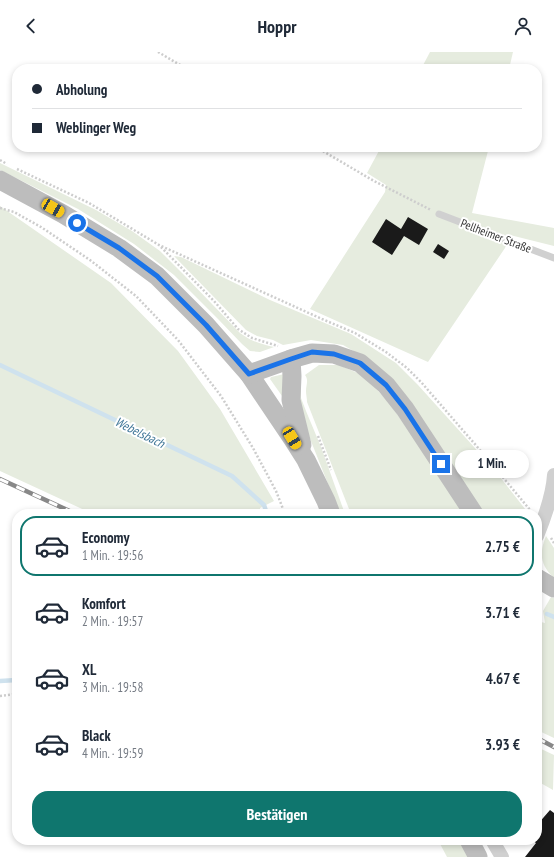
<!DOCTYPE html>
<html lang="de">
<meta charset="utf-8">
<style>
:root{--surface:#fff;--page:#f6f6f7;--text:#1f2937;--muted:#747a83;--line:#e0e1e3;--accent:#0f766e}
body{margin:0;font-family:"PT Sans Narrow",sans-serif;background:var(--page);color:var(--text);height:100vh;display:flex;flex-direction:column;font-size:15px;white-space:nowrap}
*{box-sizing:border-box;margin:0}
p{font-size:13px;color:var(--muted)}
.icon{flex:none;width:22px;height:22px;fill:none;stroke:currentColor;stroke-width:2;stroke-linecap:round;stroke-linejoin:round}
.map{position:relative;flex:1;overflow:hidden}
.drawer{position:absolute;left:12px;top:457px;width:530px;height:336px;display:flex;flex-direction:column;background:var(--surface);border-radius:16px;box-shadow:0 2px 6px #0003}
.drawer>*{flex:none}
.banner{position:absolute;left:12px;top:12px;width:530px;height:88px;border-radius:16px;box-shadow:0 2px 6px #0003;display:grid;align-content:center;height:88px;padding:0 20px;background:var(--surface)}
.end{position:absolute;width:18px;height:18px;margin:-9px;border:5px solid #1a73e8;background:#fff;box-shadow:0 0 0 2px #fff}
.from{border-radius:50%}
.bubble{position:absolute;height:28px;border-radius:14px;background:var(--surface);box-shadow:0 2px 6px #0003;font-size:13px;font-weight:800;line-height:28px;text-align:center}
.car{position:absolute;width:12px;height:24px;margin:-12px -6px;border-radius:5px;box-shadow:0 0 3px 1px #0007;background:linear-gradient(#f5c518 24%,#345 0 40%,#f5c518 0 76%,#345 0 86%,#f5c518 0)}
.banner b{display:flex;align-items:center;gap:14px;height:38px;font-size:15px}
.banner b+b{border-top:1px solid var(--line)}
.banner i{width:10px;height:10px;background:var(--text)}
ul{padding:7px 0 0;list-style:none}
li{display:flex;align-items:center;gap:12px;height:60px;margin:0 8px 6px;padding:0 12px;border:2px solid transparent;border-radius:16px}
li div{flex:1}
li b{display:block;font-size:15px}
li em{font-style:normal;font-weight:800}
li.selected{border-color:var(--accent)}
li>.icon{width:36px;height:36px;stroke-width:1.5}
.primary-button{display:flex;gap:8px;margin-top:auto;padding:8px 20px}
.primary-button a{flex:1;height:46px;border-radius:16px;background:var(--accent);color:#fff;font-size:16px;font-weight:800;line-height:46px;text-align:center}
header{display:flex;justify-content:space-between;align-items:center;height:52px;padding:0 20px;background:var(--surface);font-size:18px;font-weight:800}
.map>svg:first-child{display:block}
</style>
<header><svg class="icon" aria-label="back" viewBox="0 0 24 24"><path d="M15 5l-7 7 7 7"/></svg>Hoppr<svg class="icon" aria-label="person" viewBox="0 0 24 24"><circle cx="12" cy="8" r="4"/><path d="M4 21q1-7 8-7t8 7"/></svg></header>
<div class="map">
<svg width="554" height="805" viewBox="0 0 554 805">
<rect width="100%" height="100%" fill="#fff"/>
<g fill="#e6ecdf">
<path d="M430,0h83l-4,17h-88z"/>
<path d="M381,95h108l-17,66 82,15v18l-44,-11 -5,13 -77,114 -118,-53 75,-117 1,-7 -19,-12z"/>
<path d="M0,111l96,47 36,21 28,20 24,24 56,58c11,8 20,11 34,14l-14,5 -10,-1 -8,-7 -24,-25 -44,-44 -40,-31 -56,-35 -78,-39z"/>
<path d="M0,154l111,77 67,68 42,58 54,92 -14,7 1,6h-168l-93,-43z"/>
<path d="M174,204l7,1 89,43 81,34 45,29 22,22 75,83 36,46h-45l-20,-29 -54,-85 -39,-39 -28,-16 -32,-5 -28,5 -10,-5 -16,-4 -11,-6z"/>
<path d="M319,313h20l21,9 12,10 18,20 77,110h-116l-44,-112c0,-4 -1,-7 -1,-11 0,-6 3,-11 -1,-16z"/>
<path d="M289,321l-7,23 -12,-17 1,-2z"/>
<path d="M300,330l1,3v13l5,13 15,36 24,67h-5l-43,-108z"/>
<path d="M546,484l8,12v30c-14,-13 -15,-25 -8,-42z"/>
<path d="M551,545l3,1v140l-17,-8v-109l8,2 -2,-12z"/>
<path d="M537,695l17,8 -1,35 -16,-9z"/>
<path d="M438,788h21l10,17h-22z"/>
</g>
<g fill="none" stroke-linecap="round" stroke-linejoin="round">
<g stroke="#cfe2ee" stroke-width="4.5">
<path d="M0,313l232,111 32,29 3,9"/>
<path d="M547,562l7,3"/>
<path d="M0,629l17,-1"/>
</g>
</g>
<g fill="#1a1a1a">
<path d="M408,165l20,12 -9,16 -15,-9 -12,19 -20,-13 14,-23 15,10z"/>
<path d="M438,192l11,7 -5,8 -11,-7z"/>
<path d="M550,758l4,3v44h-29l11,-14 -4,-3h5v-15z"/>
</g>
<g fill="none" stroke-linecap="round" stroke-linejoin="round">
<g stroke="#cdcdcd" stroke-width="2.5" stroke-dasharray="2 2" stroke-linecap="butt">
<path d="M158,0l29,17"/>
<path d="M316,95l58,34 57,29"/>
<path d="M0,108l7,4"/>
<path d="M17,117l72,34 70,42 163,74 33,14 31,19 21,16 14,14 59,68 51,61"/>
<path d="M0,156l14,4 27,15 49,33 46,36 42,44 43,56 32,52 23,43 9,23"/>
<path d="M161,195l53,54 24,28 14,9 26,8"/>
<path d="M318,384l13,34"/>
<path d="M551,486l3,5"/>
<path d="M537,554l2,-8"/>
<path d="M0,644l17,-2"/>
</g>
<path stroke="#d0d0d0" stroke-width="7" d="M439,162l115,44"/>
<g stroke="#d0d0d0" stroke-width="14">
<path d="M537,484c7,-17 16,-43 17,-61"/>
<path d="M492,788l10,17"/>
</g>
<g stroke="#bdbdbd" stroke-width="19">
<path d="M0,128l63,34 56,34 38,28 49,49 43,49 43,64 14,22 20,41 5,13"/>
<path d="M291,307l1,17 -1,24 11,45"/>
<path d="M249,322l42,-15 21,-6 22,1 26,9 26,22 19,24 69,105"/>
<path d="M537,526l17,10"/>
<path d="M469,788l9,17"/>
</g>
<g stroke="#888" stroke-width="4.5">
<g id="rail">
<path d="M0,427l76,35"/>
<path d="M537,686l17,9"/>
</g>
</g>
<use href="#rail" stroke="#fff" stroke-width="3" stroke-dasharray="9" stroke-linecap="butt"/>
</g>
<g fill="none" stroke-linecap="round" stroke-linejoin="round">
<path stroke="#1a73e8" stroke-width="5" d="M77,171l42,25 38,28 49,49 43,49 42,-15 21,-7 22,2 26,9 26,22 19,24 36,55"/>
</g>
<g text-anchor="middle" stroke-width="4" stroke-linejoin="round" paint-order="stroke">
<g font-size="12" fill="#333" stroke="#fff">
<text transform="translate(496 184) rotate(21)" y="4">Pellheimer Straße</text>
</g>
<g font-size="13" font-style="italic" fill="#3f7597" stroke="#fff">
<text transform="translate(140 380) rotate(26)" y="5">Webelsbach</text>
</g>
</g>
</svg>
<i class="end from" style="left:77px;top:171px"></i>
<i class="end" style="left:441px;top:412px"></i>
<div class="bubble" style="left:455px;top:398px;width:74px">1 Min.</div>
<i class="car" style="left:53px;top:156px;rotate:120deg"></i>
<i class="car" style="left:292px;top:386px;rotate:149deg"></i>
<div class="banner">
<b><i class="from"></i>Abholung</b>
<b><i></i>Weblinger Weg</b>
</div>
<section class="drawer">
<ul>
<li class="selected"><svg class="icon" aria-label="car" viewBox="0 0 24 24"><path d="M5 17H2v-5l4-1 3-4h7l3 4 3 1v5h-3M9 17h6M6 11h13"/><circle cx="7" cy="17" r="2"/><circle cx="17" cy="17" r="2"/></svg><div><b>Economy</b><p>1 Min. · 19:56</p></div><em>2.75 €</em></li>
<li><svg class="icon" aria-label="car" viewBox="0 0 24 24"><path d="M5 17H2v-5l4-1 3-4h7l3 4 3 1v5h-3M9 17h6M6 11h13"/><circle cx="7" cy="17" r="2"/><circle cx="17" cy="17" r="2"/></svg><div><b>Komfort</b><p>2 Min. · 19:57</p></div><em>3.71 €</em></li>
<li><svg class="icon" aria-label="car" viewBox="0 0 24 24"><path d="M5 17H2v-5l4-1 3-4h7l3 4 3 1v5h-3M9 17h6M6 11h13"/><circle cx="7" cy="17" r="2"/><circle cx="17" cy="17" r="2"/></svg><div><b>XL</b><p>3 Min. · 19:58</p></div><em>4.67 €</em></li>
<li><svg class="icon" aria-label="car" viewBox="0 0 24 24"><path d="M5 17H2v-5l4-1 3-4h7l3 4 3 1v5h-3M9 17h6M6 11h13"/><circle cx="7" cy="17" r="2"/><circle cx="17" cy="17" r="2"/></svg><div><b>Black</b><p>4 Min. · 19:59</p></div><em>3.93 €</em></li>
</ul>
<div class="primary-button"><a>Bestätigen</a></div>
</section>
</div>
